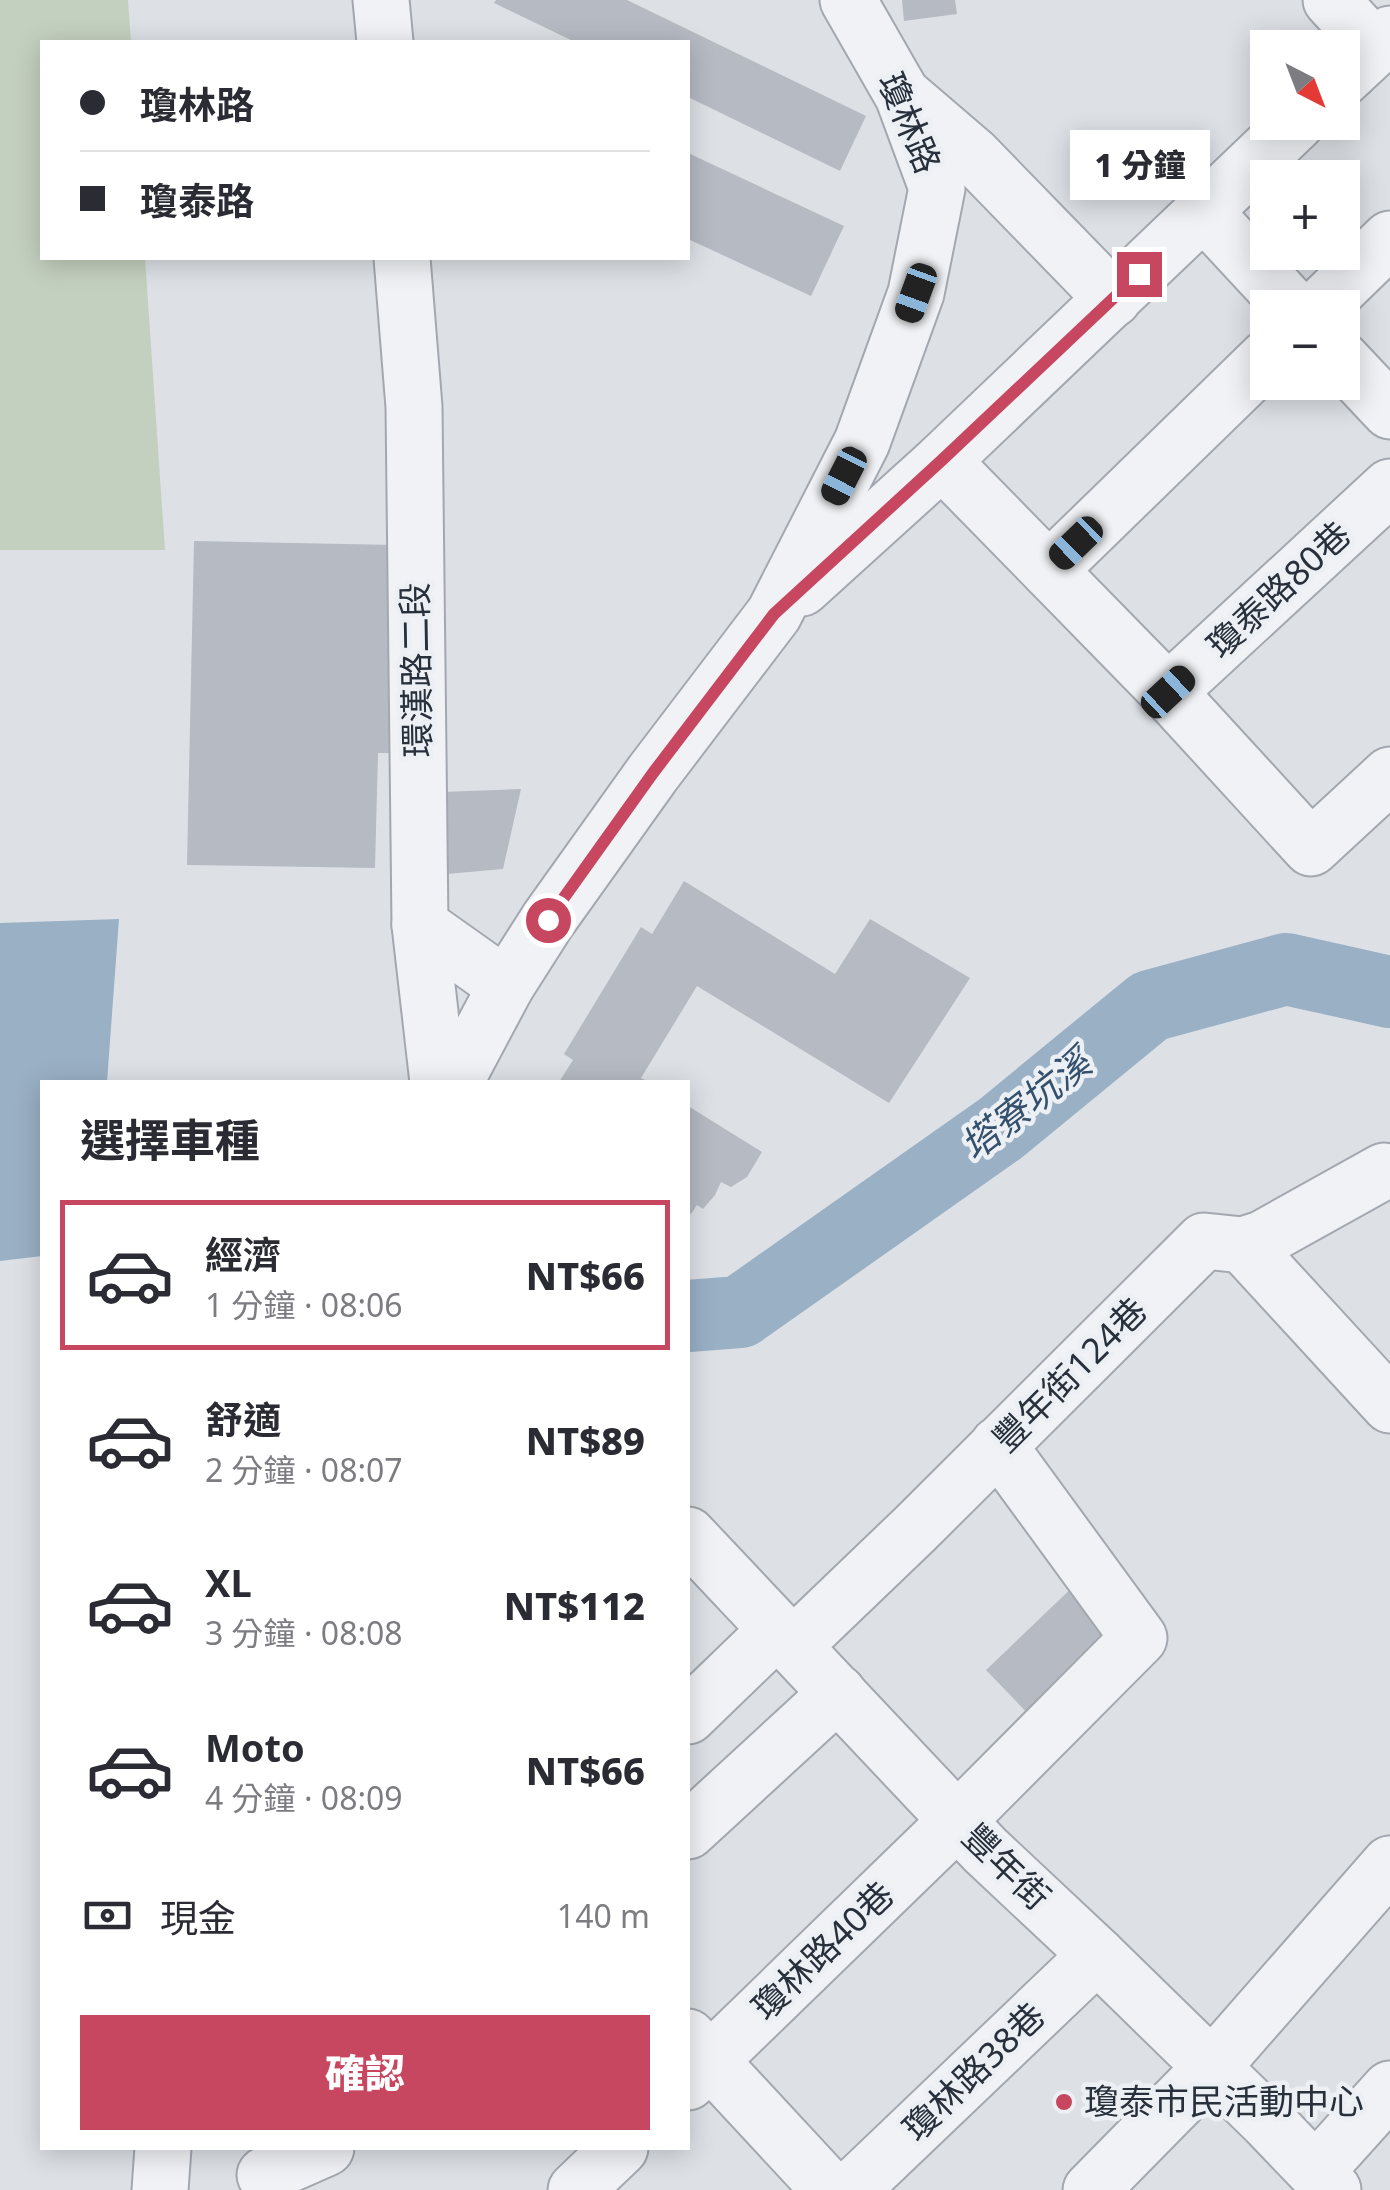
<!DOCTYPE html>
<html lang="zh-TW">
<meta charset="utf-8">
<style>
:root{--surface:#fff;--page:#f2f2f3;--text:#2b2b33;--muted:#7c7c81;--line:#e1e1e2;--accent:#c6475f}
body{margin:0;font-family:"Noto Sans","Noto Sans TC",sans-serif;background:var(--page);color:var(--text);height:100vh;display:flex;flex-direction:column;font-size:38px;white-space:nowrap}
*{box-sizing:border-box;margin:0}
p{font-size:32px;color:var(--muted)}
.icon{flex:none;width:55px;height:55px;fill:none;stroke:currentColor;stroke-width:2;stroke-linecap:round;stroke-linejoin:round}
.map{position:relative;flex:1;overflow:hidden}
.details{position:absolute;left:40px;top:1080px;width:650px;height:1070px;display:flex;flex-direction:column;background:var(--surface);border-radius:0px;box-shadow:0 5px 25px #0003}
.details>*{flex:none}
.top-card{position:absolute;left:40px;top:40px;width:650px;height:220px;border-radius:0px;box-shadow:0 5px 25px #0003;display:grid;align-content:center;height:220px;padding:0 40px;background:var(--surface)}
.needle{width:65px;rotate:138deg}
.tools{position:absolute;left:1250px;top:30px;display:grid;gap:20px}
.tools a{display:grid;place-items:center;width:110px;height:110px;border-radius:0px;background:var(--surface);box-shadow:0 5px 25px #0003;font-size:50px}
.end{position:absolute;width:45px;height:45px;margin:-22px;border:12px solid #c6475f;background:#fff;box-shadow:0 0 0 5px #fff}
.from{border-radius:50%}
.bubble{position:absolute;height:70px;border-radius:0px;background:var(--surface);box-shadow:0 5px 25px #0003;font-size:32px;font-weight:800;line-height:70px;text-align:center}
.car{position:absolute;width:30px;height:60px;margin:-30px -15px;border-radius:12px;box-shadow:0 0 8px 2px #0007;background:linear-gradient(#222 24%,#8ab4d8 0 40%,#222 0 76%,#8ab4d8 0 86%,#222 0)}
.top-card b{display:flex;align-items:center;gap:35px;height:95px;font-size:38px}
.top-card b+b{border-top:2px solid var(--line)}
.top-card i{width:25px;height:25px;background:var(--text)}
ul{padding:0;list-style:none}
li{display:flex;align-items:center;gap:30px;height:150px;margin:0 20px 15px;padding:0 20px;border:5px solid transparent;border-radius:0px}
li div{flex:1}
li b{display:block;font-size:38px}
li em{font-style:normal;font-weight:800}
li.selected{border-color:var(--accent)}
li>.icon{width:90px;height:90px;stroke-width:1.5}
h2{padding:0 40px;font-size:45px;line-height:120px}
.pay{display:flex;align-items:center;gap:25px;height:110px;padding:0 40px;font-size:38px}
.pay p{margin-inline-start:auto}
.action{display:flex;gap:20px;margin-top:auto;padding:20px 40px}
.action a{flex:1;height:115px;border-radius:0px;background:var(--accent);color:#fff;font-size:40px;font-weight:800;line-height:115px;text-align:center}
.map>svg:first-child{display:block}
</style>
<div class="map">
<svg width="1390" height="2190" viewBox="0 0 1390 2190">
<rect width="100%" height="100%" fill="#dde1e6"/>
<path fill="#c4d0bf" d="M0,0h128l3,42h-89v216h103l20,292h-165z"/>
<path fill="#9ab0c5" d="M119,919l-12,163h-65v174l-42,5v-338z"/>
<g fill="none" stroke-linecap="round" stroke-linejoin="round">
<path stroke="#9ab0c5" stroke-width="72" d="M688,1316l52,-4 260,-183 150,-123 136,-37 104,23"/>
</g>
<g fill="#b5bac3">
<path d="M496,0h131l239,116 -26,55 -152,-74v-55h-113l-81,-39z"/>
<path d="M902,0h53l2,14 -53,7z"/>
<path d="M688,153l156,73 -33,70 -123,-57z"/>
<path d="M194,541l202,4 -4,208h-14l-3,115 -188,-3z"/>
<path d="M521,789l-18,80 -56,5 -6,-82z"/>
<path d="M684,881l151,93 35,-55 100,59 -81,125 -192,-117 -56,92 8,4h-90l14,-22 -9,-6 77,-127 11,7z"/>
<path d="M688,1106l74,46 -15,25 -16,10 -10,-5 -6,13 -12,14 -6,-4 -6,9 -3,-1z"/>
<path d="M1079,1581l53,56 -93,88 -53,-55z"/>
</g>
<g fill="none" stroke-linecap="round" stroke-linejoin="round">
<g stroke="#a3a8b0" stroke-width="59">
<g id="minor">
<path d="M381,0l4,42"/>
<path d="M1331,0l44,48"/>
<path d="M1342,79l48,-45"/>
<path d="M904,96l70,60 139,143"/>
<path d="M1204,212l89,96"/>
<path d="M402,258l12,149 6,518 18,157"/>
<path d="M1319,308l71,-69"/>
<path d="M1342,360l48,51"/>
<path d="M942,461l226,231 143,156 79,-73"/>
<path d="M1049,570l219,-213"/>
<path d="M802,588l140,-127 355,-339"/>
<path d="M1168,692l222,-205"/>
<path d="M420,925l86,61"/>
<path d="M455,1082l51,-96 42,-66 105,-147 121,-159 88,-172 54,-149 21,-105 -34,-92 -55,-96"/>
<path d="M1243,1245l147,160"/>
<path d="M688,1535l297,315 112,105 171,167 65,68"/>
<path d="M793,1646l122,-117 289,-288 39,4 19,-6 122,-68"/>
<path d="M688,1716l89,-86"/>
<path d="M688,1831l150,-138"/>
<path d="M688,2037l142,153"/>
<path d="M688,2082l270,-262 181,-182 -141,-193"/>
<path d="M1316,2171l74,-82"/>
<path d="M265,2175l61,-27"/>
<path d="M160,2190l3,-42"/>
<path d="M576,2190l44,-42"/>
<path d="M851,2190l246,-235"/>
<path d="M1091,2190l121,-123 178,-203"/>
</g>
</g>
<use href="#minor" stroke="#f0f2f5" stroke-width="55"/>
</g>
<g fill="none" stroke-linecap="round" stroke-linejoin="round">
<path stroke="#c6475f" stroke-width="12" d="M548,920l105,-147 121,-159 168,-154 197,-186"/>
</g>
<circle fill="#c6475f" stroke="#ecf0f4" stroke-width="4" cx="1064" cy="2102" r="10"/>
<g text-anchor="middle" stroke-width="9" stroke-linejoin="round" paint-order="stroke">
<g font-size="35" fill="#28303c" stroke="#ecf0f4">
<text transform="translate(909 123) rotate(67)" y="12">瓊林路</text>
<text transform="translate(1279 590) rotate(-43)" y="12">瓊泰路80巷</text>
<text transform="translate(417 670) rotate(-91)" y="12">環漢路二段</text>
<text transform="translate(1070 1375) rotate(-45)" y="12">豐年街124巷</text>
<text transform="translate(1006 1867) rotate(44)" y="12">豐年街</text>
<text transform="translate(823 1951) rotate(-44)" y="12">瓊林路40巷</text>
<text transform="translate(974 2072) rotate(-44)" y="12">瓊林路38巷</text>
</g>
<g font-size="35" fill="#28303c" stroke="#ecf0f4" text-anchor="start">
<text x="1084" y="2114">瓊泰市民活動中心</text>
</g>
<g font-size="38" font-style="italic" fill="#34506d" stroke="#ecf0f4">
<text transform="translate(1026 1105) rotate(-38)" y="13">塔寮坑溪</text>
</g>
</g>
</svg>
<div class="tools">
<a><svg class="needle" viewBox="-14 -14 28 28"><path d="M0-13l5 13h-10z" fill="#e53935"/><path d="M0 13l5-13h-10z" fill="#7c7c81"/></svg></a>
<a>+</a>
<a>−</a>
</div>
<i class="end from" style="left:548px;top:920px"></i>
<i class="end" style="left:1139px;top:274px"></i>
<div class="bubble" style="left:1070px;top:130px;width:140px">1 分鐘</div>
<i class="car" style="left:916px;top:293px;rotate:200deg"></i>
<i class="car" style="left:844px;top:476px;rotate:207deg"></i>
<i class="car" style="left:1076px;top:543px;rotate:226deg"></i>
<i class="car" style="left:1168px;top:692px;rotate:47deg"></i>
<div class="top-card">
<b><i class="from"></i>瓊林路</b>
<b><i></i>瓊泰路</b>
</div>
<section class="details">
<h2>選擇車種</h2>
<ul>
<li class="selected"><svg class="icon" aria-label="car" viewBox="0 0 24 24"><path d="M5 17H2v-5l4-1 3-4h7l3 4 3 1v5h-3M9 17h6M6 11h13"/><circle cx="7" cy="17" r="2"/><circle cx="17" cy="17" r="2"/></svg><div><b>經濟</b><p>1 分鐘 · 08:06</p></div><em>NT$66</em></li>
<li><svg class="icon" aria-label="car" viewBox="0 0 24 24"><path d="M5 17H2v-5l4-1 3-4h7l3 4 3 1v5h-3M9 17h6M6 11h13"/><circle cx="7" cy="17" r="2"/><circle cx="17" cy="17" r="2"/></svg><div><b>舒適</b><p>2 分鐘 · 08:07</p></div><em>NT$89</em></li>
<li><svg class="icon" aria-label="car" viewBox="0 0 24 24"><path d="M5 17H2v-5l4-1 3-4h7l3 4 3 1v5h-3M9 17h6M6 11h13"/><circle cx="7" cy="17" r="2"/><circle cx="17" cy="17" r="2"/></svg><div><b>XL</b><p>3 分鐘 · 08:08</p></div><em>NT$112</em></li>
<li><svg class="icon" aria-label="car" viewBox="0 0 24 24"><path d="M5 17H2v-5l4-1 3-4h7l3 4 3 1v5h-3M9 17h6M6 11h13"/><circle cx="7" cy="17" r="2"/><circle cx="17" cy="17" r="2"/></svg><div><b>Moto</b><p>4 分鐘 · 08:09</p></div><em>NT$66</em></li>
</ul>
<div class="pay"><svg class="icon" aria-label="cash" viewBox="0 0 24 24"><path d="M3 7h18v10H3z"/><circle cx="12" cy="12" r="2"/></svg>現金<p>140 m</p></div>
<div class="action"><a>確認</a></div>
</section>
</div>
